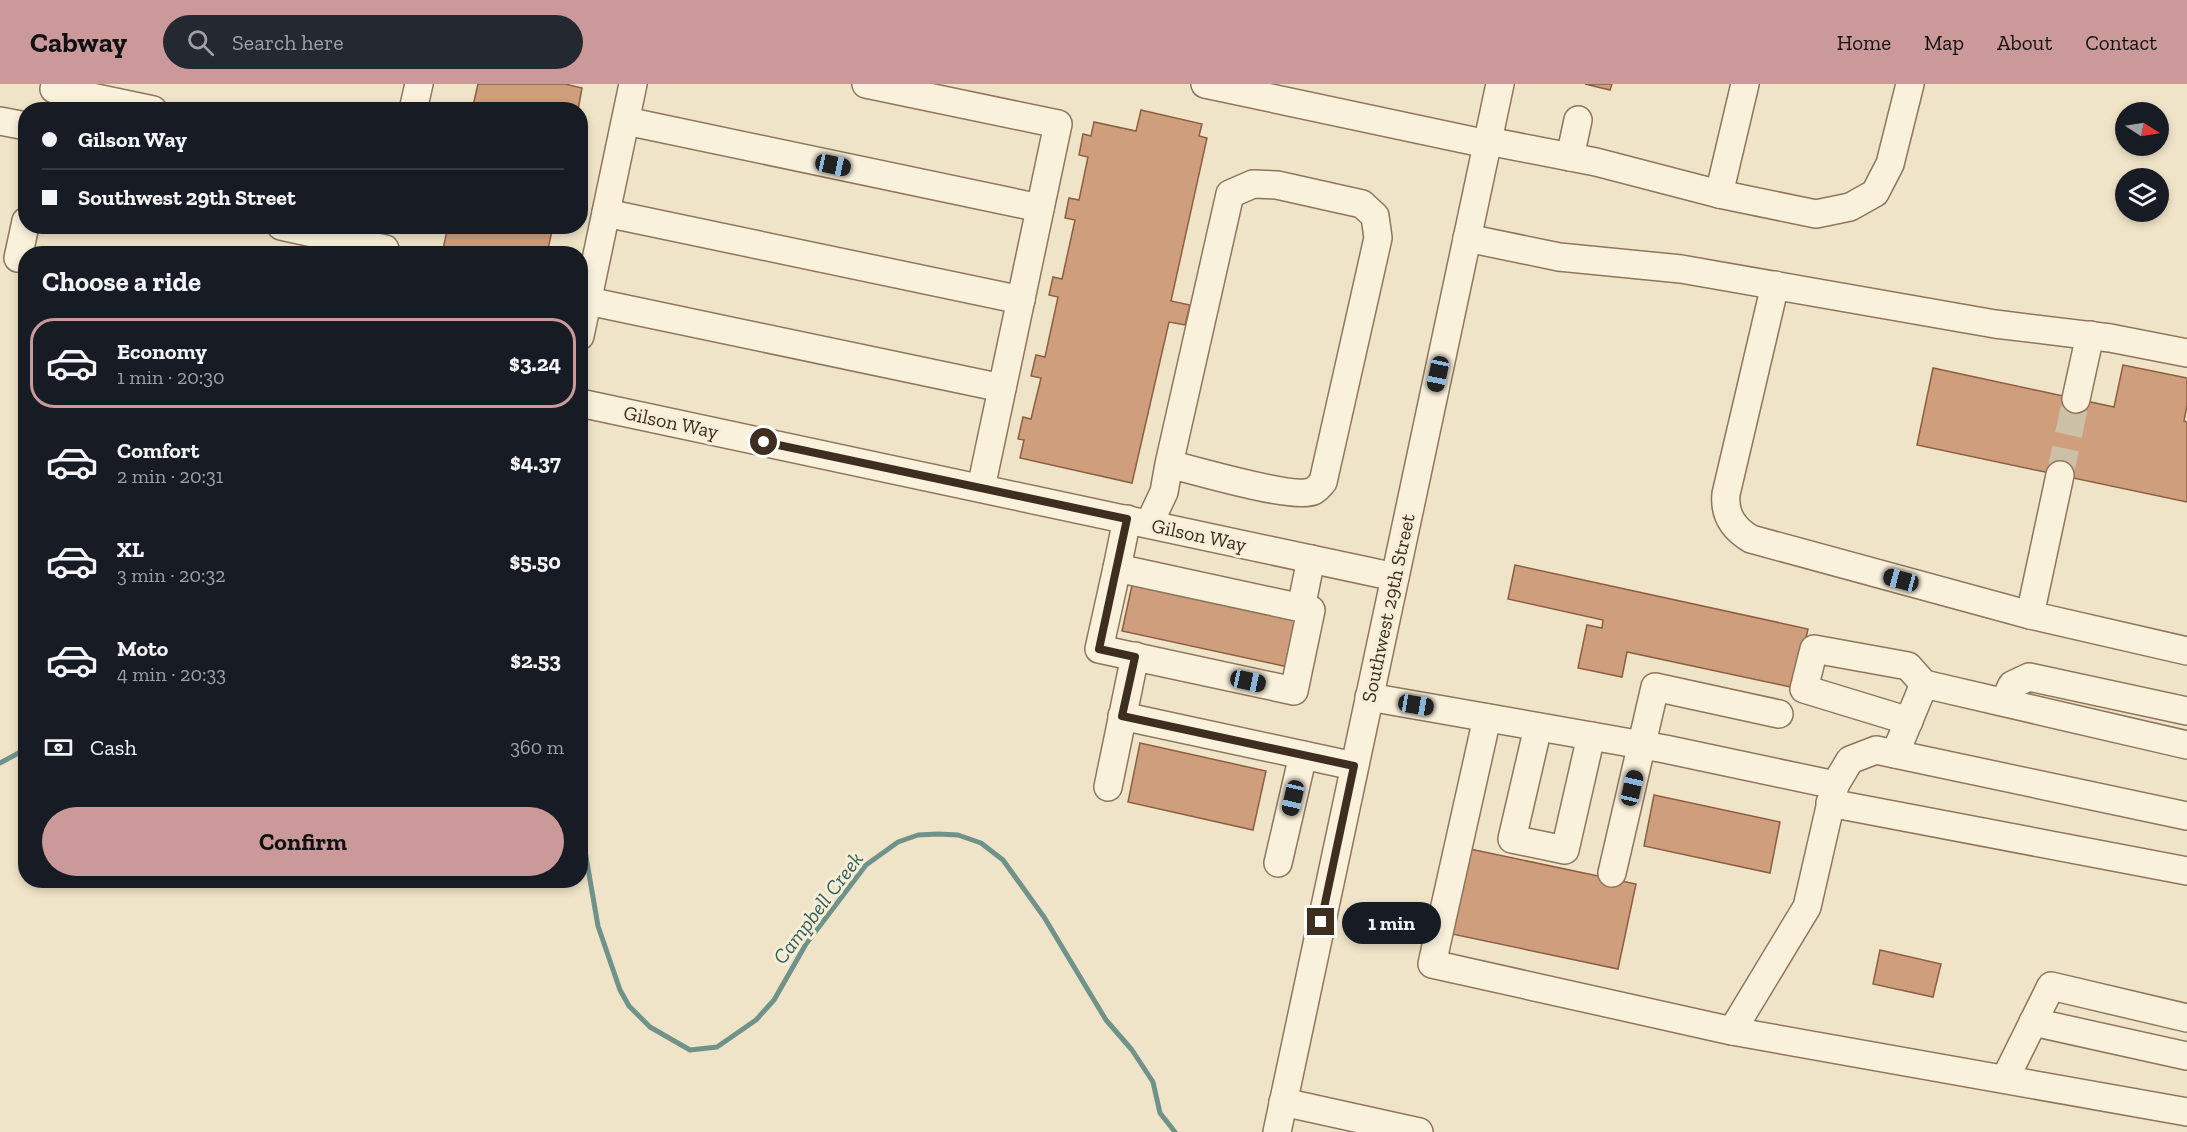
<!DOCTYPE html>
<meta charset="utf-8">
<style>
:root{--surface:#171b24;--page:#242831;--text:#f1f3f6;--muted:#9ea1a6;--line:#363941;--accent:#cc999b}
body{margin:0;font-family:"Zilla Slab",serif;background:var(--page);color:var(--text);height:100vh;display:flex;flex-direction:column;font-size:22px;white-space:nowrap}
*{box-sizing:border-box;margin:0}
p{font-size:20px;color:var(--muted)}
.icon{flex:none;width:33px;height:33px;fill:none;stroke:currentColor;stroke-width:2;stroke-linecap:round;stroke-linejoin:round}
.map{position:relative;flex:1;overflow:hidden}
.side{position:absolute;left:18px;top:162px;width:570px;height:642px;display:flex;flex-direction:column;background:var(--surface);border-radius:24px;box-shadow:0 3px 9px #0003}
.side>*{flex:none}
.hud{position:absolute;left:18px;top:18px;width:570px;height:132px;border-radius:24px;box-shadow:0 3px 9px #0003;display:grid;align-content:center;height:132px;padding:0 24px;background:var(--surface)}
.needle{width:39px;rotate:102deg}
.controls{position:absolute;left:2115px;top:18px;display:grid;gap:12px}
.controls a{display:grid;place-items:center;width:54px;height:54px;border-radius:50%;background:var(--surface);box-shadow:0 3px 9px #0003;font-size:30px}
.end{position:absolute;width:27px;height:27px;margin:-14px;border:8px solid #3d2e20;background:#fff;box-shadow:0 0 0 3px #fff}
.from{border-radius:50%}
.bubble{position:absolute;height:42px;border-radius:21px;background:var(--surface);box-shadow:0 3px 9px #0003;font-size:20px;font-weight:800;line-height:42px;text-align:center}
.car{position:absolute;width:18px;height:36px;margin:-18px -9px;border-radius:8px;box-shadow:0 0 4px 2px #0007;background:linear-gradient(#222 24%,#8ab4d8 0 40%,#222 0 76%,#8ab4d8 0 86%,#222 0)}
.hud b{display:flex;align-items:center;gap:21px;height:57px;font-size:22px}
.hud b+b{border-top:2px solid var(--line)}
.hud i{width:15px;height:15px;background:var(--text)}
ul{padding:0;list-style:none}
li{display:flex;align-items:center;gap:18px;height:90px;margin:0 12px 9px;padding:0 12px;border:3px solid transparent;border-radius:24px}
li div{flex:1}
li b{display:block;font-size:22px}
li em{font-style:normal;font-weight:800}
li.current{border-color:var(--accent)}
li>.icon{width:54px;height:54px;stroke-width:1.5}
h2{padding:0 24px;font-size:27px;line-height:72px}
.pay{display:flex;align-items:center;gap:15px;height:66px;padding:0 24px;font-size:22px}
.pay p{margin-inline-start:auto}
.button{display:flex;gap:12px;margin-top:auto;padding:12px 24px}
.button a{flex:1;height:69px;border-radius:36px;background:var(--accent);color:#111;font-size:24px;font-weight:800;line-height:69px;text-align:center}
header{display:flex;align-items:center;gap:36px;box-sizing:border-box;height:84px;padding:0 30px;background:var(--accent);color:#111}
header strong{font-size:28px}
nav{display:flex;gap:33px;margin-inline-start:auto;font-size:21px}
.search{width:420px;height:54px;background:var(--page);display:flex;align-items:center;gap:15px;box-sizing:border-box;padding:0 21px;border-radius:33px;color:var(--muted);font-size:22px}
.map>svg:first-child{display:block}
</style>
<header>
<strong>Cabway</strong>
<div class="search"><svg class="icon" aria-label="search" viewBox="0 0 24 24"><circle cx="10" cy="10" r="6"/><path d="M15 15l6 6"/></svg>Search here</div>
<nav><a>Home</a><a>Map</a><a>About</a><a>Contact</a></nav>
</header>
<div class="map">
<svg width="2187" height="1048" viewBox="0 0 2187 1048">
<rect width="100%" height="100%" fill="#f0e4c8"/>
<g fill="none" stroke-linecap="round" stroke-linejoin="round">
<g stroke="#6f938a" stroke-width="5">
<path d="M0,679l26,-14"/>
<path d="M580,738l18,104 22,64 9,16 21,21 40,23 27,-3 39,-27 18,-20 32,-56 60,-79 32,-23 20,-7 20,-1 20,1 23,8 22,17 41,57 62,103 26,30 21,32 7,31 15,19"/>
</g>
</g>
<g fill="#cf9f7d" stroke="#8d5f41" stroke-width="1.5">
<path d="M478,0h87l17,4 -4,22h-106z"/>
<path d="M1585,0h27l-2,6z"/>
<path d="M1141,26l61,14 -3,12 8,2 -36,163 19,4 -5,20 -16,-3 -37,161 -112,-25 4,-18 -6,-1 5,-22 8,2 10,-41 -10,-2 5,-21 9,2 13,-60 -9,-2 4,-18 9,2 13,-59 -10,-2 4,-20 10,2 9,-43 -9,-2 4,-21 8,2 3,-14 42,9z"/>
<path d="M448,142h105l-6,28h-105z"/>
<path d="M2123,281l64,13v27l-3,16 3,1v80l-270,-57 16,-77 181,39z"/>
<path d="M1515,481l293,64 -13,59 -168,-36 -5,25 -44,-9 9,-43 15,3 1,-8 -95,-21z"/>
<path d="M1133,497l165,36 -10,50 -166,-36z"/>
<path d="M1140,659l126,28 -13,59 -125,-28z"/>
<path d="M1654,711l126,27 -10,51 -126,-27z"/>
<path d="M1470,765l166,35 -18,85 -166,-35z"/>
<path d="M1880,866l61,14 -8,33 -60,-13z"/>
</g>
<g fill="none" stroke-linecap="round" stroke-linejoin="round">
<path stroke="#ccc0a6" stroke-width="27" stroke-dasharray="27 14" stroke-linecap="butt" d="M2060,391l16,-76"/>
<g stroke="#8d765c" stroke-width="30">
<g id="minor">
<path d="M866,0l192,40 -77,364"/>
<path d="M1205,0l282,60"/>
<path d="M54,5l99,21"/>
<path d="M413,26l6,-26"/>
<path d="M0,37l26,5"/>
<path d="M626,37l414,87"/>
<path d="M1488,57l108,21 123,32 97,20 34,-7 25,-14 15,-29 20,-80"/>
<path d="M1570,73l8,-37"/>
<path d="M1719,110l26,-110"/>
<path d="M606,129l415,87"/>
<path d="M281,142l104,23"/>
<path d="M1467,154l92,19 122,12 314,55 115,14 77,15"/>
<path d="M18,174l8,-37"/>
<path d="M1775,201l-49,209c-2,21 8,35 25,45l279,76"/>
<path d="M588,217l414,87"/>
<path d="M580,252l53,-252"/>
<path d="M2076,315l14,-64"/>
<path d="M580,319l815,174"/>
<path d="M2060,391l-30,140 157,36"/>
<path d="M1149,440l15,-32 5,-28 61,-270 23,-10 24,1 85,19 13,12 3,22 -55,244c-3,3 -7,8 -10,9 -18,9 -120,-21 -144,-27"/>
<path d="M1117,484l194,42 -17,81 -195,-42z"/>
<path d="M1117,484l10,-49"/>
<path d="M1301,524l10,-49"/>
<path d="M1369,613l296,52 170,36 -28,122 -75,124"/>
<path d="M2004,618l8,-17 17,-8 158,34"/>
<path d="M1122,632l232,50"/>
<path d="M1487,634l-55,246 300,67 455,81"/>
<path d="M1909,637l-105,-32 10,-40 94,17 16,18"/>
<path d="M1538,643l-26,112 53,11 26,-114"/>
<path d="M1895,670l29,-70 263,61"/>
<path d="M1835,701l15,-25 26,-10 311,66"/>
<path d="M1108,703l27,-131"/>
<path d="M1830,719l357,68"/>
<path d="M1278,779l25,-108"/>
<path d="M1612,789l43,-186 124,27"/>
<path d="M2033,938l154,34"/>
<path d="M2005,995l46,-93 136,32"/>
<path d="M1283,1018l136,30"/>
<path d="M1277,1048l223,-1048"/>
</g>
</g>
<use href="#minor" stroke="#faf1dc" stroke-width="27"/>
</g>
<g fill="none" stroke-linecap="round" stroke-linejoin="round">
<path stroke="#3d2e20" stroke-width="8" d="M764,358l363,77 -28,130 36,8 -13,59 232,50 -33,156"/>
</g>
<g text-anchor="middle" stroke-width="6" stroke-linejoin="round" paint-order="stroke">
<g font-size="20" fill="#3d2e20" stroke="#f7eed8">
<text transform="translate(671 338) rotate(12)" y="7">Gilson Way</text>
<text transform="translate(1199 451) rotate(12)" y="7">Gilson Way</text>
<text transform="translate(1388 524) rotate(-78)" y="7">Southwest 29th Street</text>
</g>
<g font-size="21" font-style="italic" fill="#2f5d5a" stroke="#f7eed8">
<text transform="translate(818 824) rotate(-53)" y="7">Campbell Creek</text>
</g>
</g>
</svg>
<div class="controls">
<a><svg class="needle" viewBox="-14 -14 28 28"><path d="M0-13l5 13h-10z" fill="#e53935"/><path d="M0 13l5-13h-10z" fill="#9ea1a6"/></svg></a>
<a><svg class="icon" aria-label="layers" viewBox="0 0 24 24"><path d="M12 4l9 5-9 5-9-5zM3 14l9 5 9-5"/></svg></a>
</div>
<i class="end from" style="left:764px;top:358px"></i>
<i class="end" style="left:1321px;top:838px"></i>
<div class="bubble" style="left:1342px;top:818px;width:99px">1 min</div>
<i class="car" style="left:833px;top:81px;rotate:102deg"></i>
<i class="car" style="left:1438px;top:290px;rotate:192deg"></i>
<i class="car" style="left:1901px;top:496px;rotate:285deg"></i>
<i class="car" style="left:1248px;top:597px;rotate:102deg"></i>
<i class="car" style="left:1416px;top:621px;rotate:100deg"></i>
<i class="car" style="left:1632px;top:704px;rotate:13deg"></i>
<i class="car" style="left:1293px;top:714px;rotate:193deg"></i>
<div class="hud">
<b><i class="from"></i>Gilson Way</b>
<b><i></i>Southwest 29th Street</b>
</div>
<section class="side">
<h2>Choose a ride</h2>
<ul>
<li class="current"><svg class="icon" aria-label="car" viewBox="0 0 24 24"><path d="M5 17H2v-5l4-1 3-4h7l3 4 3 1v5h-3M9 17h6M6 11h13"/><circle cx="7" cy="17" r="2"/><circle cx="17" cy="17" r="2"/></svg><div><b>Economy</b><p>1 min · 20:30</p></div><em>$3.24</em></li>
<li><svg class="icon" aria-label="car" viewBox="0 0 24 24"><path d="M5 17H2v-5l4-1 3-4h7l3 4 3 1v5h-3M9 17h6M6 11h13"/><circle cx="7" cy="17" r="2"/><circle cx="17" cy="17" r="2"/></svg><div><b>Comfort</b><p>2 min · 20:31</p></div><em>$4.37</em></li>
<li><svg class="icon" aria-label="car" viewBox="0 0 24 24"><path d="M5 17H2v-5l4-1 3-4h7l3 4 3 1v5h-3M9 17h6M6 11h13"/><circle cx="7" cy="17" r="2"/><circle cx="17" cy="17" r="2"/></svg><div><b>XL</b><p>3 min · 20:32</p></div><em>$5.50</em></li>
<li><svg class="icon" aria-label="car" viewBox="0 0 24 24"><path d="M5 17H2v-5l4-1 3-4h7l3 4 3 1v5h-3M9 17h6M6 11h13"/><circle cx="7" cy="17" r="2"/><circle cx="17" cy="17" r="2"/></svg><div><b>Moto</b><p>4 min · 20:33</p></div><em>$2.53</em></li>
</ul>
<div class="pay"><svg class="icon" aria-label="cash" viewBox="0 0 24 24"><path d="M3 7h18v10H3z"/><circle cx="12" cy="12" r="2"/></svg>Cash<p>360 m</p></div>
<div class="button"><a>Confirm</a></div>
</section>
</div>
